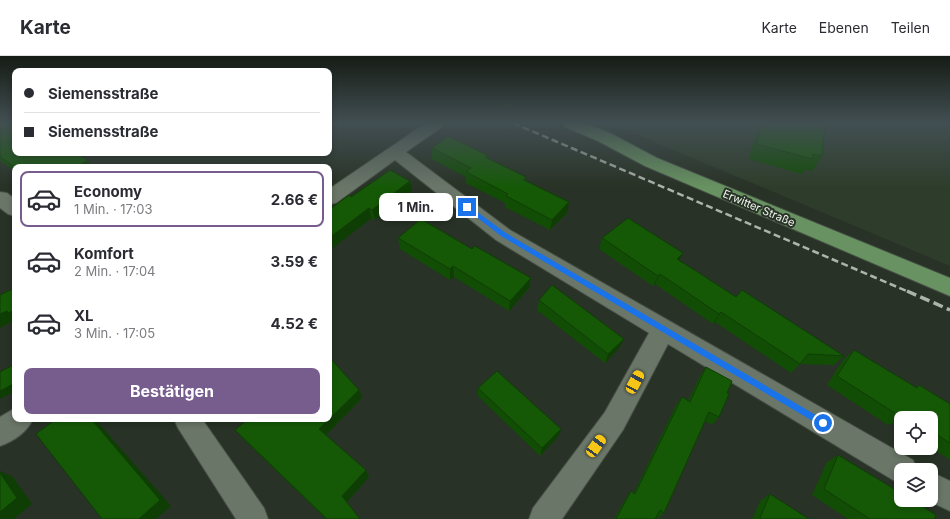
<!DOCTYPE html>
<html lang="de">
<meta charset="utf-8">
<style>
:root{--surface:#fff;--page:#f2f2f3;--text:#2b2b33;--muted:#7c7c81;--line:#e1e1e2;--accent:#775d8d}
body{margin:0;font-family:Inter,sans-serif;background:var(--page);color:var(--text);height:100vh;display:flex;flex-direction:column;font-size:15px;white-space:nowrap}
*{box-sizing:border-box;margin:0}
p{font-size:13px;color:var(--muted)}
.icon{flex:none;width:22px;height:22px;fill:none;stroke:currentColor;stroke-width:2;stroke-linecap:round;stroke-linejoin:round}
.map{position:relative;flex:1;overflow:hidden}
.panel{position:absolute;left:12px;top:108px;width:320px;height:258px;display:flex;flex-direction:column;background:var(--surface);border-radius:8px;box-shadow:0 2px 6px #0003}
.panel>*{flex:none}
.guide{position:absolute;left:12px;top:12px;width:320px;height:88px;border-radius:8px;box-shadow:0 2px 6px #0003;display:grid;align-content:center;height:88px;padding:0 12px;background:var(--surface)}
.buttons{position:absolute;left:894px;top:355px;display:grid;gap:8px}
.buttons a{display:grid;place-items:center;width:44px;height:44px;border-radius:8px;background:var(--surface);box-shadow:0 2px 6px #0003;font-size:20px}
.end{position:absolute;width:18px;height:18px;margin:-9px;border:5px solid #1a73e8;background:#fff;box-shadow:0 0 0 2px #fff}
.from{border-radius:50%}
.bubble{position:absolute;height:28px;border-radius:8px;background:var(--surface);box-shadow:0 2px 6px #0003;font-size:13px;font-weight:700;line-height:28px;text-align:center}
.car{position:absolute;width:12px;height:24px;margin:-12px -6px;border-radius:5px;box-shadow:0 0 3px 1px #0007;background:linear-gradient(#f5c518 24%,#345 0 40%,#f5c518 0 76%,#345 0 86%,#f5c518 0)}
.guide b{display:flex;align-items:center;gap:14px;height:38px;font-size:15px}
.guide b+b{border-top:1px solid var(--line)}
.guide i{width:10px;height:10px;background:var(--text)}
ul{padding:7px 0 0;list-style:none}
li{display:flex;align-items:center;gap:12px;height:56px;margin:0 8px 6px;padding:0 4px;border:2px solid transparent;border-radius:8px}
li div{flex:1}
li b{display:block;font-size:15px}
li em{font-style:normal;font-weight:700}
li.current{border-color:var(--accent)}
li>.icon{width:36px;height:36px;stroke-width:1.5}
.cta{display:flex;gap:8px;margin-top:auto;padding:8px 12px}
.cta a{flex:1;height:46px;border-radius:8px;background:var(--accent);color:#fff;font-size:16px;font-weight:700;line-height:46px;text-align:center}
header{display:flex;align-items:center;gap:24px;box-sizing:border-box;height:56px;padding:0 20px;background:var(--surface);border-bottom:1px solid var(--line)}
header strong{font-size:19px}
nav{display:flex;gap:22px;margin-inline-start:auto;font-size:14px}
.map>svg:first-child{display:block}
</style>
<header>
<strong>Karte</strong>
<nav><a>Karte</a><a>Ebenen</a><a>Teilen</a></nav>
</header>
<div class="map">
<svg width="950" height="463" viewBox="0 0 950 463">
<rect width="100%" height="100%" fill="#283226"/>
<path fill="#2e3d2b" d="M612,67h338v143l-293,-123z"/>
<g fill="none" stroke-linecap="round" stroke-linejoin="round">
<g stroke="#464f45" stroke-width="2">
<g id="minor">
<path d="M426,67h18l-2,4 -36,25 104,78 403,230 4,10h-16v13l-8,-3 -225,-136 -45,86 -61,89h-33l4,-11 72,-96 44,-79 -153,-93 -101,-80 -59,43 -7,1v-15z"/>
<path d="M0,136l7,1 8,6v17l-7,-2 -8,-6z"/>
<path d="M15,352v11h18c-6,13 -19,22 -33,27v-29z"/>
<path d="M174,363h28l62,89 4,11h-32l-58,-91z"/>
<path d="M931,416l19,9v30l-23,-11h4z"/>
</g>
</g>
<g stroke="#464f45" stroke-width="2">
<path id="major" d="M563,67h21l26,10 47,25 293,120v18l-305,-130 -47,-25 -33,-14z"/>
</g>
<use href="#minor" fill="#6a7668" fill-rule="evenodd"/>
<use href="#major" fill="#689261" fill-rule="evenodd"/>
<path stroke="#acb4ab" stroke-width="2.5" stroke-dasharray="7 3.5" stroke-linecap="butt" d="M513,67l396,169"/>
<path stroke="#acb4ab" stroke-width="3.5" stroke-dasharray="10 4.5" stroke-linecap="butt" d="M907,235l43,19"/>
</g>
<g fill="#124d06">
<path d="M0,67l88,37 4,7h-77v4l-15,-10z"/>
<path d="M758,67h67l-3,33 -10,15 -7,-2 -3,5 -53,-15z"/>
<path d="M432,92l55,7v3l39,19v3l41,33 -17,17 -45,-23v-4l-39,-20v-6l-34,-18z"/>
<path d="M410,125l2,10 -37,29 -3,-2 -21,-21z"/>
<path d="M398,182l131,50 -20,23 -55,-34 -4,3 -50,-31z"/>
<path d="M602,182l78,23 56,36 108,59 -10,9 -34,-1 -9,9 -76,-51 -2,2 -58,-40 -2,2 -54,-37z"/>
<path d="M539,244l81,47 -15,16 -68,-53z"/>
<path d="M854,294l62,37 3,-2 31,19v56l-19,-12v-30h-30v11l-9,-6 -4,2 -61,-40 16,-25z"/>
<path d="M706,311l21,26 -8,24 -7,8 -7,-4 -41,92 -6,6 -2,-2 -1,2h-41l12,-21 5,-7 3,2 42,-88 6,-8 6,4 12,-25z"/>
<path d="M478,332l80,49 -18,19 -62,-60z"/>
<path d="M359,334l3,8 -36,37 43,42 -22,25 13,17h-34l-84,-81 -7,-8z"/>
<path d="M838,399l97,64h-87l-36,-24 15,-33z"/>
<path d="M770,438l39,25h-57l8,-18z"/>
</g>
<g fill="#0f3e05">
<path d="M88,104l4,7h-16z"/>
<path d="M410,125l2,10 -37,29 -3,-10z"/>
<path d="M569,146l-2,11 -17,17 2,-10z"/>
<path d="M369,152l3,10 -43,33v-13z"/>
<path d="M683,197l-5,10 -1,-4z"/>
<path d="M453,210l1,11 -4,3v-11z"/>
<path d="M660,218l-5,10 -2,2 5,-10z"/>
<path d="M531,222l-2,10 -20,23 1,-10z"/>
<path d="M15,254v10l-15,8v-14l7,-3z"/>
<path d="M721,256l-6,10 -2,2 6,-10z"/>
<path d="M624,283l-4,8 -15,16 3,-9z"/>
<path d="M15,327v8l-15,8v-8z"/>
<path d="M359,334l3,8 -38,39 -5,-8z"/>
<path d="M91,363h4l76,87 -15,13h-17z"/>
<path d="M561,373l-3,8 -18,19 2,-8z"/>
<path d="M366,414l3,7 -22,25 -5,-6z"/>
<path d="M0,415l13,6 19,27 -18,15h-14z"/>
</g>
<g fill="#155907" stroke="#0f3e05">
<path d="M0,67h15v30h60l13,7 -12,7h-61l-15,-10v-15l1,-1h-1z"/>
<path d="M762,67h63l-3,33 -9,-2 -1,5 -55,-15z"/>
<path d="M448,80l39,19 -2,2 41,20 -2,3 45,22 -17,18 -46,-24 2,-2 -42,-22 5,-4 -39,-20z"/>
<path d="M390,114l20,11 -38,29 -3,-2 -40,30v-28l20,-15 2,2z"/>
<path d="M628,162l55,35 -6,6 19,12 40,26 6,-7 102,66 -36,-2 -8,10 -79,-52 -2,2 -59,-40 -2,2 -56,-38z"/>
<path d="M421,163l51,30 3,-3 56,32 -21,23 -57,-35 -3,3 -52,-31z"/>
<path d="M552,229l72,54 -16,15 -69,-54z"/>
<path d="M15,232v22l-7,3 -1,-2 -7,3v-19z"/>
<path d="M854,294l63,38 2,-3 31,19v39l-19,-12v-13h-21l-7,-4 -2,3 -64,-41z"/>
<path d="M329,301l30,33 -40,39 47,41 -24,26 18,23h-33l-92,-89 13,-11h81z"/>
<path d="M15,308v19l-15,8v-19z"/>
<path d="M706,311l26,14 -5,12 2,1 -10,23 -10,-5 -45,101 -4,-3 -5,9h-39l15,-28 4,3 47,-97 8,5z"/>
<path d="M497,315l64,58 -19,19 -64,-60z"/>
<path d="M56,363h35l69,81 -21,19h-37l-66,-85z"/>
<path d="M838,399l63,38v7h11l24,15 -1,4h-65l-46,-30z"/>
<path d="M0,417l17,25 -17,14z"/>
<path d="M770,438l39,25h-47l-2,-1z"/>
</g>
<linearGradient id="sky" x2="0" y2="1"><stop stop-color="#161c15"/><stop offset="0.51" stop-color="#424f52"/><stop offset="1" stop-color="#424f52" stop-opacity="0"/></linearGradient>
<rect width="950" height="131" fill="url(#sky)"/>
<path fill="#1a73e8" d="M465,150h4l37,27 320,188v5h-5l-320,-190 -36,-28z"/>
<g text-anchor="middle" stroke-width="4" stroke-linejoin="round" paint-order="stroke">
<g font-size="11" fill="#eff6ee" stroke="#283226">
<text transform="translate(759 152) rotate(23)" y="4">Erwitter Straße</text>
</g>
</g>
</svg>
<div class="buttons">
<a><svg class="icon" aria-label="locate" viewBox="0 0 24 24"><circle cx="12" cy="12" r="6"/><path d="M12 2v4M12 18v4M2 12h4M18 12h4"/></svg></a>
<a><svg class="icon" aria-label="layers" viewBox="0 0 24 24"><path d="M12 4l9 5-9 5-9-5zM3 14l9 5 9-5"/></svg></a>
</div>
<i class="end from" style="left:823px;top:367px"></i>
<i class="end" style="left:467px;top:151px"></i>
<div class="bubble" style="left:379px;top:137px;width:74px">1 Min.</div>
<i class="car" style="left:635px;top:326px;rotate:28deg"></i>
<i class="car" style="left:596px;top:390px;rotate:36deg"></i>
<div class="guide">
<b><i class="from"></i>Siemensstraße</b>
<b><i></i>Siemensstraße</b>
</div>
<section class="panel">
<ul>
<li class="current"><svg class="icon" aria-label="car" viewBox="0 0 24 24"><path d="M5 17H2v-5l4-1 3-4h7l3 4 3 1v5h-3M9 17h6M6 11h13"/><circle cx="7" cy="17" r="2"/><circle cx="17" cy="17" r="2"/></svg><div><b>Economy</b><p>1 Min. · 17:03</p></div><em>2.66 €</em></li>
<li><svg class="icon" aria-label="car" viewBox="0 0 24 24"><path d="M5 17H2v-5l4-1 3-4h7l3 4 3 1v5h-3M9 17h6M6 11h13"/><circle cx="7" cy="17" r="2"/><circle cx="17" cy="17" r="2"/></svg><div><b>Komfort</b><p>2 Min. · 17:04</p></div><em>3.59 €</em></li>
<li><svg class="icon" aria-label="car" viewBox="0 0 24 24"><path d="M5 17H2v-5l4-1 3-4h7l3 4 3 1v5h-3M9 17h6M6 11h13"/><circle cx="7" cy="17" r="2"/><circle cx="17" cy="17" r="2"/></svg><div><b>XL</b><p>3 Min. · 17:05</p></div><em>4.52 €</em></li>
</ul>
<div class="cta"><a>Bestätigen</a></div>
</section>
</div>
